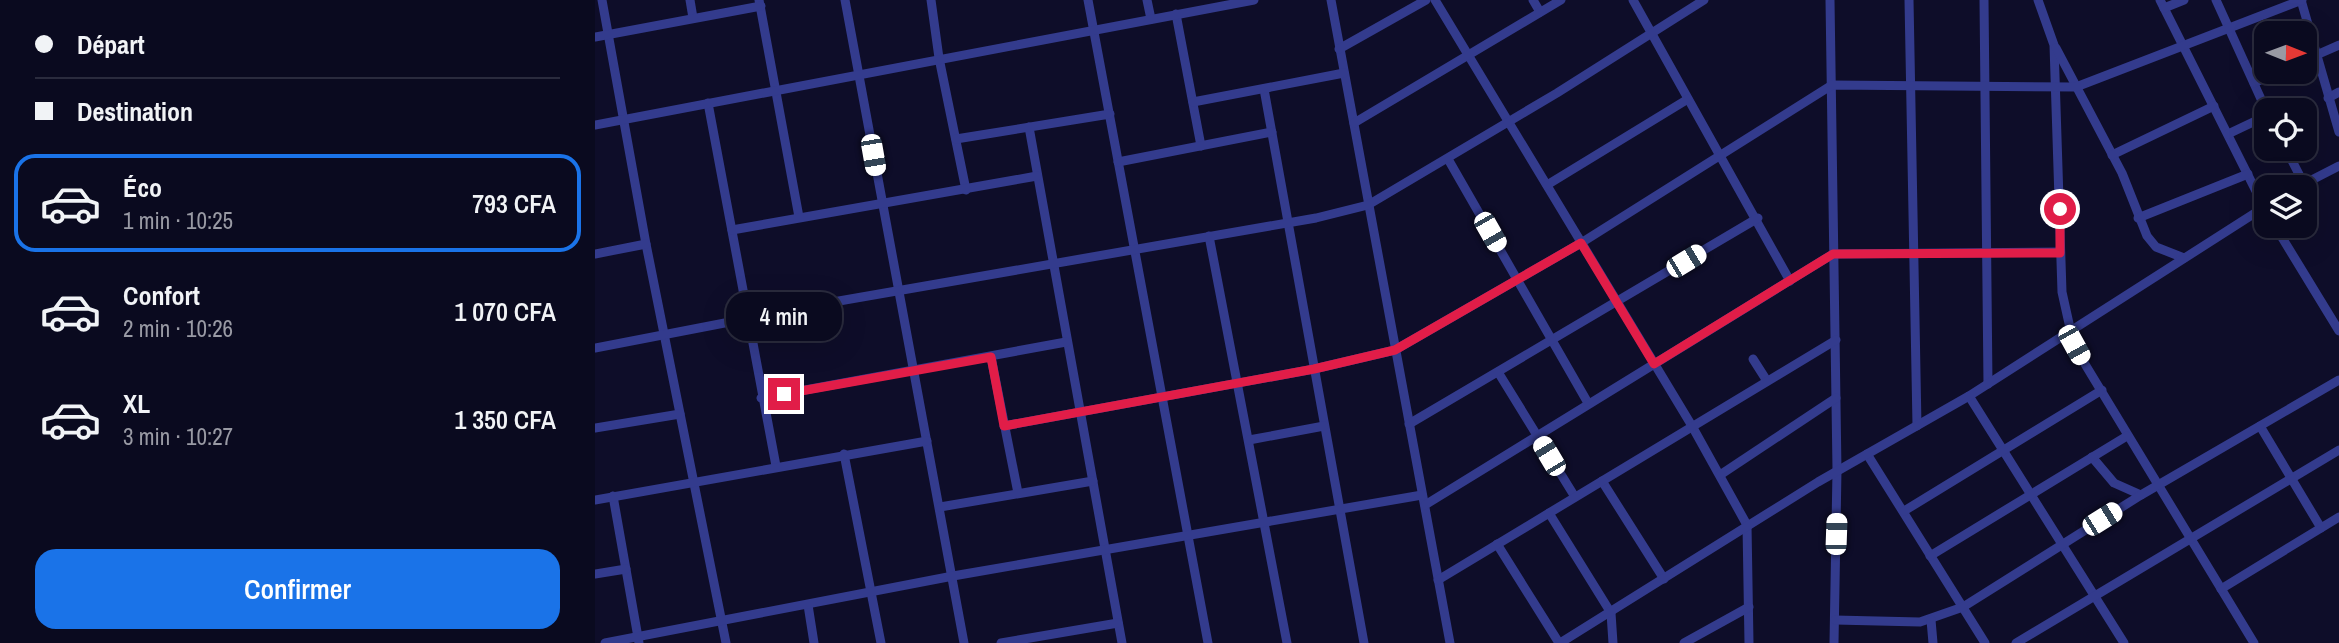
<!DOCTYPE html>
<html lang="fr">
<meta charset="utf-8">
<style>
:root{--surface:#0a0a1f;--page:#131328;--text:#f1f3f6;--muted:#999aa4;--line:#2a2b3d;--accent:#1a73e8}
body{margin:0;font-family:"Archivo Narrow",sans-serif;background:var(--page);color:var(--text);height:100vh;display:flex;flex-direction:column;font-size:26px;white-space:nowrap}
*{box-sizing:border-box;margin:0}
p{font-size:23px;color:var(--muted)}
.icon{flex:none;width:38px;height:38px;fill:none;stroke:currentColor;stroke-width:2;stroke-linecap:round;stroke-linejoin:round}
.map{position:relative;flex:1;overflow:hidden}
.details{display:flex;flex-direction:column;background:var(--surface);width:595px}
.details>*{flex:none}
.banner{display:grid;align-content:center;height:154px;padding:0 35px;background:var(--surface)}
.needle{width:46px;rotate:91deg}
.fabs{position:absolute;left:1659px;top:21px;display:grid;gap:14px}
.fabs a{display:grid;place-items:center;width:63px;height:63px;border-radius:14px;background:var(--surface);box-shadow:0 7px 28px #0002,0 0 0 2px var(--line);font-size:35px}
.end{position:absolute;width:32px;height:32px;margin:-16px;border:9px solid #e11d48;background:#fff;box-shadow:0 0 0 4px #fff}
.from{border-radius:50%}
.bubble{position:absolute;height:49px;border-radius:21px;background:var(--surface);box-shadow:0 7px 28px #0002,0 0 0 2px var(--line);font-size:23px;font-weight:600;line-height:49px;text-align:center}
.car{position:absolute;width:21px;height:42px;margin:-21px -10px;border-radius:9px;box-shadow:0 0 5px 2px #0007;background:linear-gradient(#fff 24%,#345 0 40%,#fff 0 76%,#345 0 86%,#fff 0)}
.banner b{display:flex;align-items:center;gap:24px;height:66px;font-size:26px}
.banner b+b{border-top:2px solid var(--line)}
.banner i{width:18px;height:18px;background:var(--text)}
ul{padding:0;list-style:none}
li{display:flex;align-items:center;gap:21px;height:98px;margin:0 14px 10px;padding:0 21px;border:4px solid transparent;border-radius:21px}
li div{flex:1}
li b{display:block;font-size:26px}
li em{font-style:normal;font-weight:600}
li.current{border-color:var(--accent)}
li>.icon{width:63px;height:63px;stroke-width:1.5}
.primary-button{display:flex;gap:14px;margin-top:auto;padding:14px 35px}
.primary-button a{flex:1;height:80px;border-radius:21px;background:var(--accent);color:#fff;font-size:28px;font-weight:600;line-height:80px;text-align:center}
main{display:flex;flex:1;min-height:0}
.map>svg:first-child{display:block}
</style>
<main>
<section class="details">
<div class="banner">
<b><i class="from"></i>Départ</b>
<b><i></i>Destination</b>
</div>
<ul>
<li class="current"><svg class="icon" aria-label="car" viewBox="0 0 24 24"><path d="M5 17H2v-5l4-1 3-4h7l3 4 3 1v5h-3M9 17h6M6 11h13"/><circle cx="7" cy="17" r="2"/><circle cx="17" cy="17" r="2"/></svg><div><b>Éco</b><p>1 min · 10:25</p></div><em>793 CFA</em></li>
<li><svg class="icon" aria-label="car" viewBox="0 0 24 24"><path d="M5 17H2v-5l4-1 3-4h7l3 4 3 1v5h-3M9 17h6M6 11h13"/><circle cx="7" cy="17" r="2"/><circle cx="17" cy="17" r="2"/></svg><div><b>Confort</b><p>2 min · 10:26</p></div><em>1 070 CFA</em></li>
<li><svg class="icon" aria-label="car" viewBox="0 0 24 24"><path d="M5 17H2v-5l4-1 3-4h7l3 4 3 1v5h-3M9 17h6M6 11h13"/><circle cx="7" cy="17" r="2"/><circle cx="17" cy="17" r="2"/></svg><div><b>XL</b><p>3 min · 10:27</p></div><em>1 350 CFA</em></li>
</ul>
<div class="primary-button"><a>Confirmer</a></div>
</section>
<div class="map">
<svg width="1744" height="643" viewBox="0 0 1744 643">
<rect width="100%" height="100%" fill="#0e0d29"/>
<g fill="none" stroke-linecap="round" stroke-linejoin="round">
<g stroke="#333b8d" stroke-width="9">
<path d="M7,0l44,244 80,399"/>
<path d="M95,0l3,18"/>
<path d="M164,0l40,217"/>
<path d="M250,0l119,643"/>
<path d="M336,0l8,58 27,132"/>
<path d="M493,0l120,643"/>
<path d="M552,0l4,19"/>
<path d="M736,0l119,643"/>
<path d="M840,0l257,426 55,99 2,118"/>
<path d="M938,0l7,12"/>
<path d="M1038,0l157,281"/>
<path d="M1235,0l7,470 -3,173"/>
<path d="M1314,0l8,426"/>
<path d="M1389,0l4,384"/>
<path d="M1443,0l16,45 8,247 12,54 180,297"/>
<path d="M1565,0l106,211"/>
<path d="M1621,0l50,110"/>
<path d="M1706,0l38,132"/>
<path d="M1569,8l20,-8"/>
<path d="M581,14l25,132"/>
<path d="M0,37l166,-31"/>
<path d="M1461,48l66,125 25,63 9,11 28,11"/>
<path d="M744,49l87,-49"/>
<path d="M1710,60l34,-15"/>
<path d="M1659,83l24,-11"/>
<path d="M669,89l100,554"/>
<path d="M1733,98l11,-6"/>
<path d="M598,102l151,-29"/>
<path d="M113,103l68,363"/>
<path d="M759,123l207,-123"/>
<path d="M0,125l659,-125"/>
<path d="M434,127l93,516"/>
<path d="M1633,134l38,-18"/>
<path d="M361,139l154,-25"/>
<path d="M1691,149l18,35"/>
<path d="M1517,155l102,-49"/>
<path d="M853,159l140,244"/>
<path d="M523,162l154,-30"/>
<path d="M952,185l141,-86"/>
<path d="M1703,187l41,-21"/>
<path d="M1543,218l110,-44"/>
<path d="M1680,226l64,105"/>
<path d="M137,230l305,-54"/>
<path d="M614,236l78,407"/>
<path d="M0,254l51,-10"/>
<path d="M0,348l244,-47 477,-83 52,-13 189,-112 147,-93"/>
<path d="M396,357l27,136"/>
<path d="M1158,359l14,22"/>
<path d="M903,372l77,125"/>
<path d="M1374,396l155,247"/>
<path d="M166,398l305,-56"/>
<path d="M814,424l349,-206"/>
<path d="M409,426l310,-57 81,-19 186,-107 251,-158 244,2 226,-87"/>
<path d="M1665,426l61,102"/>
<path d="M0,428l85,-14"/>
<path d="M654,440l75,-14"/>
<path d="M249,454l37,189"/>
<path d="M1272,454l118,189"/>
<path d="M1497,457l22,26 27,12"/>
<path d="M1125,475l116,-77"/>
<path d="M1007,481l62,98"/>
<path d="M18,496l26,147"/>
<path d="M0,500l332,-59"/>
<path d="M830,505l408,-251 227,-2"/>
<path d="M345,507l153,-26"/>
<path d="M1309,511l198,-121"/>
<path d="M954,513l62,100 2,30"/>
<path d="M902,544l62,99"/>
<path d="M1335,556l197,-120"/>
<path d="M0,574l31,-5"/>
<path d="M843,580l398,-240"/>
<path d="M1626,589l118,-72"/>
<path d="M213,605l6,38"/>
<path d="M1240,620l85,2 43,-15 178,-112 198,-115"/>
<path d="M1336,620l2,23"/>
<path d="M10,643l348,-67 469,-81"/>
<path d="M406,643l117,-20"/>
<path d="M965,643l258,-161 151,-86 297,-190"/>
<path d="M1089,643l65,-36"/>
<path d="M1421,643l323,-193"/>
</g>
</g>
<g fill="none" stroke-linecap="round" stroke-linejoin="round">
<path stroke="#e11d48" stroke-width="9" d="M189,394l207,-37 13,69 310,-57 81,-19 186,-107 73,121 179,-110 227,-1v-44"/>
</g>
</svg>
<div class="fabs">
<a><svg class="needle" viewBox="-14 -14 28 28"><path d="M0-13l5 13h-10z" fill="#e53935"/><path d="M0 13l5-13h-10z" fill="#999aa4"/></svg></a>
<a><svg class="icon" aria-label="locate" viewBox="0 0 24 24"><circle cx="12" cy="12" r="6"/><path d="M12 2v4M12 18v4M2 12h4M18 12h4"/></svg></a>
<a><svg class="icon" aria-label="layers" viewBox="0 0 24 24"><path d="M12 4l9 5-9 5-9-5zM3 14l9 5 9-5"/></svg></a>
</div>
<i class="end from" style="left:1465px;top:209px"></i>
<i class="end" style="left:189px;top:394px"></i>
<div class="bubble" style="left:131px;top:292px;width:116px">4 min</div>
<i class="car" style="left:278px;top:155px;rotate:170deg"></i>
<i class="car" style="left:895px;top:232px;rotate:150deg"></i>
<i class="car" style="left:1091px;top:261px;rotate:59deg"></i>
<i class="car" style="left:1479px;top:345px;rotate:151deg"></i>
<i class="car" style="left:954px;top:456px;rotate:329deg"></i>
<i class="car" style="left:1507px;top:519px;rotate:58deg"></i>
<i class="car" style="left:1241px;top:534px;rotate:2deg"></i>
</div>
</main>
